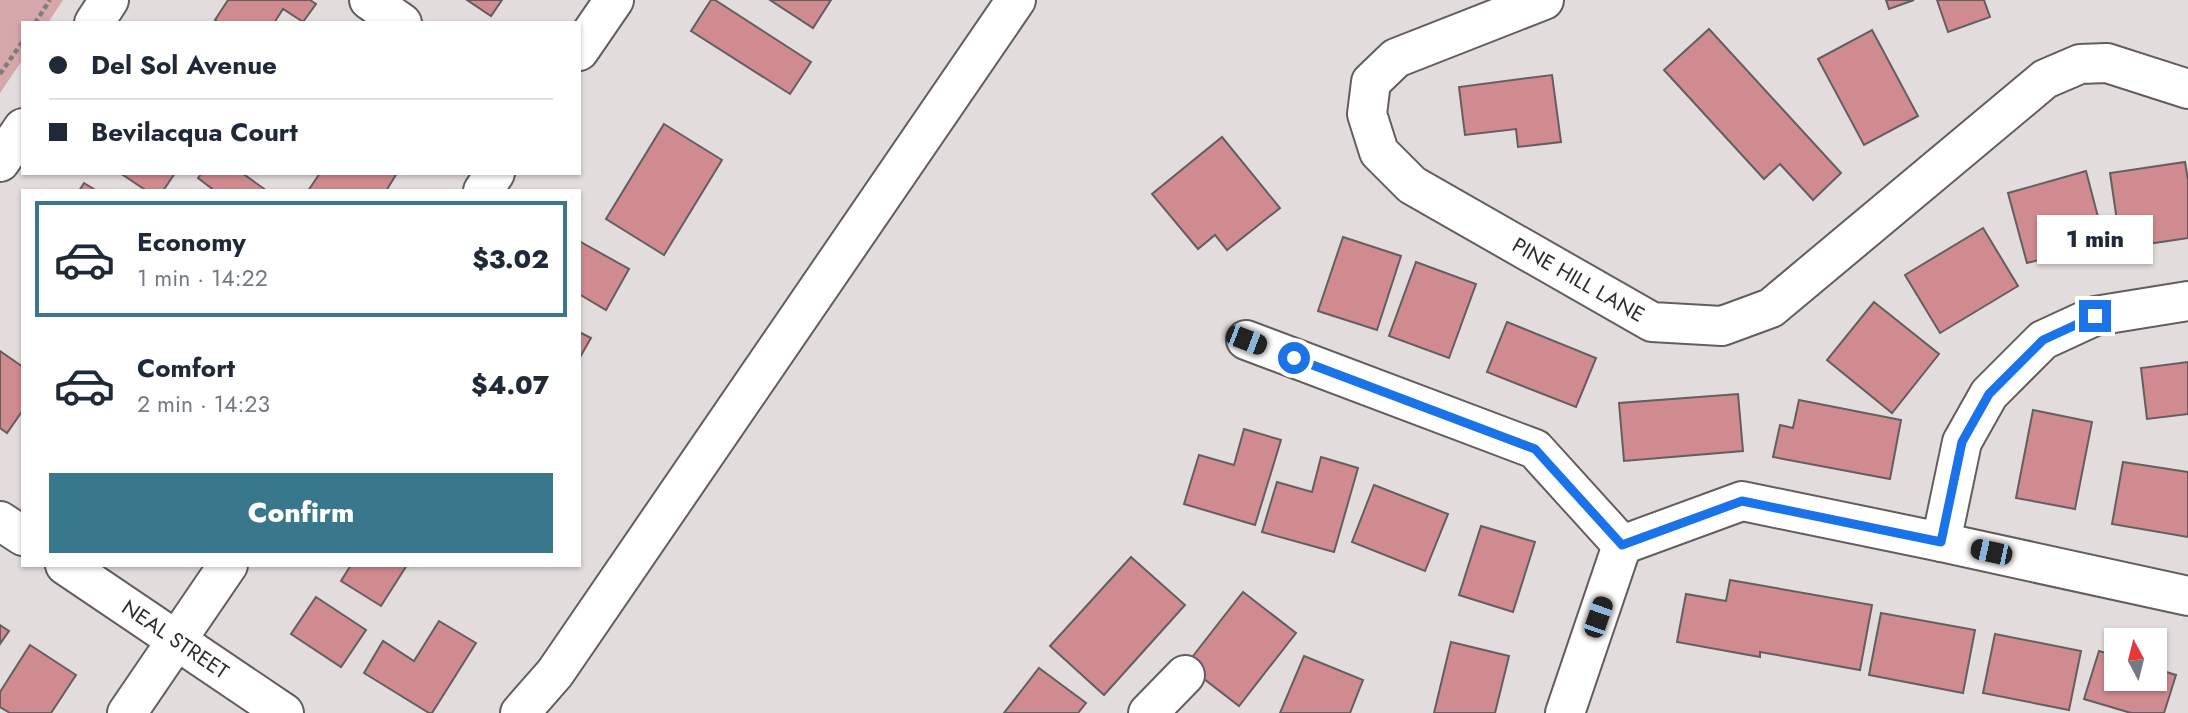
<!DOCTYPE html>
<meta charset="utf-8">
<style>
:root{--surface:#fff;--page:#f2f2f3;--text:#1f2937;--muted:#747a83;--line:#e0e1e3;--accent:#39778d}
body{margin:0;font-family:Jost,sans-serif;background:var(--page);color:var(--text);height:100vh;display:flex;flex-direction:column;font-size:26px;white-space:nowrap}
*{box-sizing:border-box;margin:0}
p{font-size:23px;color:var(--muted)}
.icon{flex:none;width:38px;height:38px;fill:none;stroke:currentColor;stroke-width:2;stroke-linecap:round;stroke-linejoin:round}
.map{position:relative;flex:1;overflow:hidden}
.drawer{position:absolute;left:21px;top:189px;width:560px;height:378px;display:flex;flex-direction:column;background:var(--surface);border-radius:0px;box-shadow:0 2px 5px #0004}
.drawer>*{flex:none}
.guide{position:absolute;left:21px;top:21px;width:560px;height:154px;border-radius:0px;box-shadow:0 2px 5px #0004;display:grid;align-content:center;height:154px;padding:0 28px;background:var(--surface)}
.needle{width:46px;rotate:353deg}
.buttons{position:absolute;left:2104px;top:628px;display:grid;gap:14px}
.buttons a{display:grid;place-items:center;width:63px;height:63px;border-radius:0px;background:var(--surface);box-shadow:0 2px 5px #0004;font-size:35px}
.end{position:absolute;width:32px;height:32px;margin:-16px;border:9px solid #1a73e8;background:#fff;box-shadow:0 0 0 4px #fff}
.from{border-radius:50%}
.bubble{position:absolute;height:49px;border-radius:0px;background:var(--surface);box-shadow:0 2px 5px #0004;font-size:23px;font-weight:800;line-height:49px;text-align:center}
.car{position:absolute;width:21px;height:42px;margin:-21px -10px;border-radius:9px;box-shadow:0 0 5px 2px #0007;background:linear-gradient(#222 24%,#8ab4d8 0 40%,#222 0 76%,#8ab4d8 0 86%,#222 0)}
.guide b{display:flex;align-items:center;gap:24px;height:66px;font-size:26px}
.guide b+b{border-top:2px solid var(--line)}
.guide i{width:18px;height:18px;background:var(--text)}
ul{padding:12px 0 0;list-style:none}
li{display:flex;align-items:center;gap:21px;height:116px;margin:0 14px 10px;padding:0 14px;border:4px solid transparent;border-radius:0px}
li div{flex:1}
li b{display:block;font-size:26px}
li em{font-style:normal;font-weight:800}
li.selected{border-color:var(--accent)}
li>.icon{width:63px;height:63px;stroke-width:1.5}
.action{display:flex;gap:14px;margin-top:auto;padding:14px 28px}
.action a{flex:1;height:80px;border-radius:0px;background:var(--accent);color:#fff;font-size:28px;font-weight:800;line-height:80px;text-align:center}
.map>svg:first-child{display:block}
</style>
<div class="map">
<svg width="2188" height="713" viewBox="0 0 2188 713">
<rect width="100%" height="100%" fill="#e3dcdd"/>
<path fill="#d5a7aa" d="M0,0h63l-15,23h-25v36l-23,34z"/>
<g fill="#d08b91" stroke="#645e5f" stroke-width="2">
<path d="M228,0h82l6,4 -13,18 -20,-13 -9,14h-54l-5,-3z"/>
<path d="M467,0h35l-11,16z"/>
<path d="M711,0h4l96,62 -21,32 -99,-63z"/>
<path d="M770,0h61l-18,28z"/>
<path d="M1886,0h28l-25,9z"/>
<path d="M1937,0h47l6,17 -42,15z"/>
<path d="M1709,29l132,144 -28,27 -33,-36 -16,15 -100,-109z"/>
<path d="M1872,30l46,86 -54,29 -46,-86z"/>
<path d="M1552,75l9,67 -43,5 -2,-18 -51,6 -6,-48z"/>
<path d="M664,124l58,36 -58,95 -58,-36z"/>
<path d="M1222,137l58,71 -53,42 -12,-15 -17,14 -46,-55z"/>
<path d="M2185,162l3,18v58l-67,10 -11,-75z"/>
<path d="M2086,171l12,46 -39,10 7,26 -39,10 -19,-70z"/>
<path d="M120,173h55l-12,18h-16z"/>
<path d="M202,173h40l25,18h-52l-17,-13z"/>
<path d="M320,173h77l-11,18h-78z"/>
<path d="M84,183l13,8h-18z"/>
<path d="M1983,228l35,58 -78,47 -35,-58z"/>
<path d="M1343,237l58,19 -24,74 -59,-19z"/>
<path d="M579,241l50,28 -23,41 -27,-16z"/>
<path d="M1416,262l60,22 -27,74 -60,-22z"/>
<path d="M1874,302l65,52 -47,59 -65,-53z"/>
<path d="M1507,322l89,36 -20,49 -89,-35z"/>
<path d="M579,332l12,6 -12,21z"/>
<path d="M0,351l23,16v43l-16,23 -7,-5z"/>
<path d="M2188,362v52l-41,5 -6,-51z"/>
<path d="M1738,394l5,57 -119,10 -5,-58z"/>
<path d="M1799,400l102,20 -11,59 -117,-22 7,-32 13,3z"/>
<path d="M2033,410l59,12 -17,87 -59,-11z"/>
<path d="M1244,429l37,11 -26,85 -71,-21 15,-49 35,10z"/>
<path d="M1321,457l37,11 -24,84 -72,-20 15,-50 35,10z"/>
<path d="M2123,462l65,10v65l-76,-13z"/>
<path d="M1374,485l74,29 -23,57 -73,-29z"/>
<path d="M1481,526l54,16 -22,70 -54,-17z"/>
<path d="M1131,557l54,48 -81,90 -54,-49z"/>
<path d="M351,565h56l-26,41 -40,-25z"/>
<path d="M1730,580l142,25 -12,65 -100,-18v5l-83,-15 9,-48 40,7z"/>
<path d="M1243,592l53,41 -57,73 -53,-41z"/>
<path d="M316,597l50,33 -25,37 -50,-33z"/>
<path d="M1881,613l94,17 -12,63 -94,-18z"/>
<path d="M439,621l37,22 -44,70h-3l-65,-40 19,-32 31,20z"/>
<path d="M0,625l9,6 -9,13z"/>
<path d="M1995,634l86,17 -12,59 -86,-17z"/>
<path d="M1451,642l58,14 -14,57h-61z"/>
<path d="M30,645l46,30 -25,38h-41l-10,-6v-15z"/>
<path d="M2099,651l17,5v23h38v-11l22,7 -12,38h-33l-47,-14z"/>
<path d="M1304,656l59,24 -13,33h-70z"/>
<path d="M1039,668l47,35 -8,10h-74z"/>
</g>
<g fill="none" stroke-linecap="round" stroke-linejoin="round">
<g stroke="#635d5d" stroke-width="42">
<g id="minor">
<path d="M369,0l33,23"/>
<path id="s1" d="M1544,0l-148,58 -25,24 -4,32 12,38 33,33 240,137 70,4 49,-18 274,-229 35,-15 27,-1 81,26"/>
<path d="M94,23l15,-23"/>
<path d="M579,51l35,-51"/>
<path d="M0,162l23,-34"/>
<path d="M483,191l12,-18"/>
<path d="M1246,340l289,109 87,96 120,-44 199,41 247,54"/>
<path d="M0,521l23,15"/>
<path d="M1941,542l21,-100 27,-48 54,-54 52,-24 93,-15"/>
<path id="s2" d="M65,565l219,148"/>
<path d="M127,713l101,-148"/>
<path d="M520,713l35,-40 461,-673"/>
<path d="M1148,713l37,-38"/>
<path d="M1565,713l57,-168"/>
</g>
</g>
<g stroke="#817c7c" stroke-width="4.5" stroke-dasharray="5 3.5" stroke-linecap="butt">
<path d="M35,23l15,-23"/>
<path d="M0,74l23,-33"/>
</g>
<use href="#minor" stroke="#fff" stroke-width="38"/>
</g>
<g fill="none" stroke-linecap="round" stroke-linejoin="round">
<path stroke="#1a73e8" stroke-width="9" d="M1294,358l241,91 87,96 120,-44 199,41 21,-100 27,-48 54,-54 52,-24"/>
</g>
<g text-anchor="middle" stroke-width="6" stroke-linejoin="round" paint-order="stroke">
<g font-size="21" fill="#2f2c2c" stroke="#f0eaea">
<text dy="7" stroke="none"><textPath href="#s1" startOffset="504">PINE HILL LANE</textPath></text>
<text dy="7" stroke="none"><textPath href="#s2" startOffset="133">NEAL STREET</textPath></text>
</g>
</g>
</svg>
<div class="buttons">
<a><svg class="needle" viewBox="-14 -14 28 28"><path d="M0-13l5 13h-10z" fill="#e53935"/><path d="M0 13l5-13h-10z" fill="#747a83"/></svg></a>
</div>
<i class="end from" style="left:1294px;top:358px"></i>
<i class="end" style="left:2095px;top:316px"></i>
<div class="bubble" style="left:2037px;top:215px;width:116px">1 min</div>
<i class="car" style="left:1246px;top:340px;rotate:111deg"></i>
<i class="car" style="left:1991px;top:552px;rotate:282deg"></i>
<i class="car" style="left:1598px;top:617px;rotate:19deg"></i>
<div class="guide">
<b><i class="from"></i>Del Sol Avenue</b>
<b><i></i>Bevilacqua Court</b>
</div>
<section class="drawer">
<ul>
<li class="selected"><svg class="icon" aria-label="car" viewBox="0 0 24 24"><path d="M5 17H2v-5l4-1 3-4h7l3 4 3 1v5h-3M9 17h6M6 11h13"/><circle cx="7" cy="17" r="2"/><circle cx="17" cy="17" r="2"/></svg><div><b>Economy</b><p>1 min · 14:22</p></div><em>$3.02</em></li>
<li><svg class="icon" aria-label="car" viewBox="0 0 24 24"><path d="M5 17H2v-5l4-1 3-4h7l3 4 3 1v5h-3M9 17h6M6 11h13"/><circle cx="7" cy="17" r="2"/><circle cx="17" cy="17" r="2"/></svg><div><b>Comfort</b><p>2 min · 14:23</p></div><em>$4.07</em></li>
</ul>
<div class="action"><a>Confirm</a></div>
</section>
</div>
